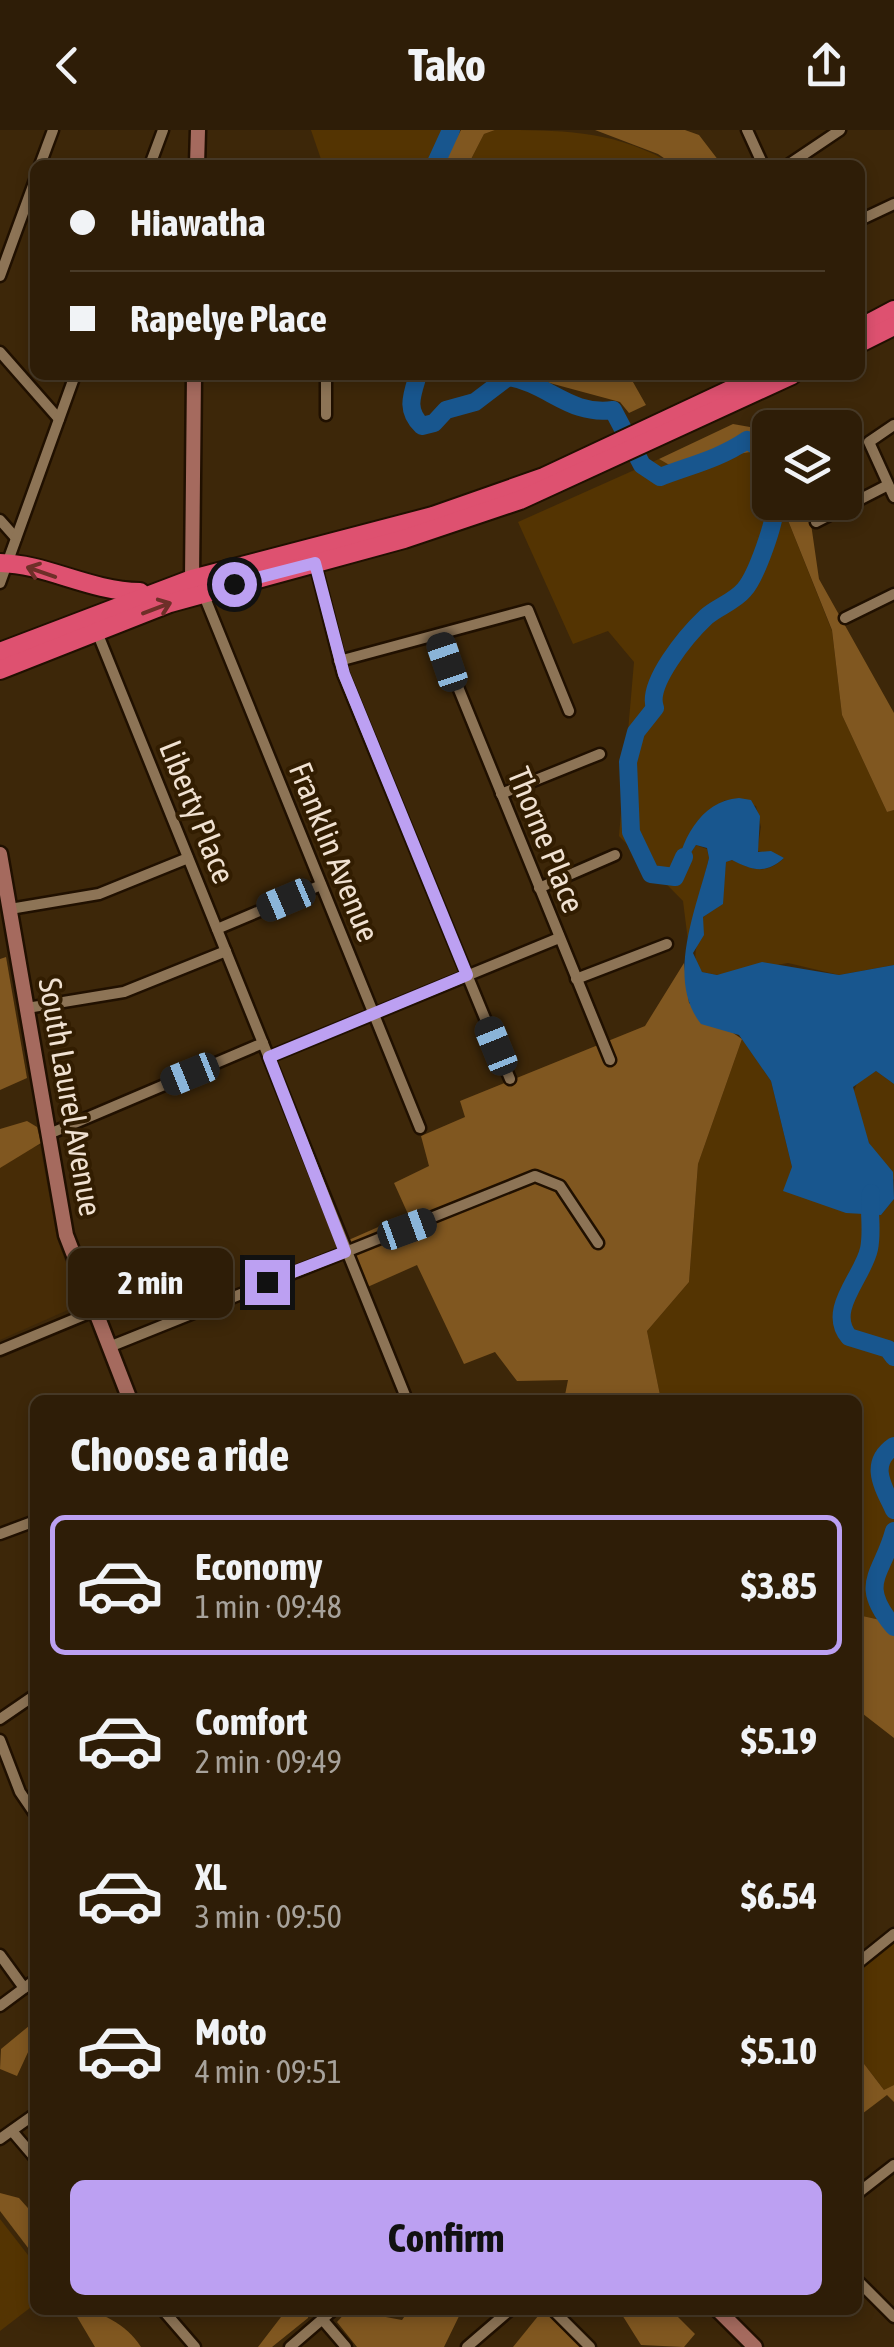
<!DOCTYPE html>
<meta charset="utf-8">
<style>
:root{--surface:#2e1d07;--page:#3a2a15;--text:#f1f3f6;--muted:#a7a29b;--line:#493b28;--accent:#bca0f2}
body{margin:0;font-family:"Asap Condensed",sans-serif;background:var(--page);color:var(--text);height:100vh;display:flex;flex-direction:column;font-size:38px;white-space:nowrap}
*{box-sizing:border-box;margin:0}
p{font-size:32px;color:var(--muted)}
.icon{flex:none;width:55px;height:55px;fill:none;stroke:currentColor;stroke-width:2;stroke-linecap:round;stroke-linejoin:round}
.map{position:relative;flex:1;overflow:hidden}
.side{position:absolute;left:30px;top:1265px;width:832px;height:920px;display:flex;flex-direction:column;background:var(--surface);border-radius:15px;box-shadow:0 5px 15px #0003,0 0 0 2px var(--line)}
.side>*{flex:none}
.hud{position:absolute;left:30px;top:30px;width:835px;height:220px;border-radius:15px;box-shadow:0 5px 15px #0003,0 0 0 2px var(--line);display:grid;align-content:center;height:220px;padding:0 40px;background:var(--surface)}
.tools{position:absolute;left:752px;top:280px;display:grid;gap:20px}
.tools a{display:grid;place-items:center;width:110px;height:110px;border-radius:15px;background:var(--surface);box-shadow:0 5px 15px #0003,0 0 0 2px var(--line);font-size:50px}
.end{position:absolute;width:45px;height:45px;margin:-22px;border:12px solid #bca0f2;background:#111;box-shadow:0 0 0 5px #111}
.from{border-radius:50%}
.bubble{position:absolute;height:70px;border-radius:15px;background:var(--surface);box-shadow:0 5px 15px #0003,0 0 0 2px var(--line);font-size:32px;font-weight:700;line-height:70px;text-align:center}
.car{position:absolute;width:30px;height:60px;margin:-30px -15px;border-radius:12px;box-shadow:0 0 8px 2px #0007;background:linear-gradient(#222 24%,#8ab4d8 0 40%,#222 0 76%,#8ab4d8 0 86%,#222 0)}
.hud b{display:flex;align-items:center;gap:35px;height:95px;font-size:38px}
.hud b+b{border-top:2px solid var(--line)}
.hud i{width:25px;height:25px;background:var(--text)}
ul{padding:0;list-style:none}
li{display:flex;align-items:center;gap:30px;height:140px;margin:0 20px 15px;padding:0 20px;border:5px solid transparent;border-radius:15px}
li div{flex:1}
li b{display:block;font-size:38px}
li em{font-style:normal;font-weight:700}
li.on{border-color:var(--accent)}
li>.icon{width:90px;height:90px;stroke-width:1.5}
h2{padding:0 40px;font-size:45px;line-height:120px}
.cta{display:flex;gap:20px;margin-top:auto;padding:20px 40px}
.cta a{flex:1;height:115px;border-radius:15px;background:var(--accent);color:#111;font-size:40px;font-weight:700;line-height:115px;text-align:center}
header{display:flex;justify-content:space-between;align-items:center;height:130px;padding:0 40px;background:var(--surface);font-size:45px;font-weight:700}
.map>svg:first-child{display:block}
</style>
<header><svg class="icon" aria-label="back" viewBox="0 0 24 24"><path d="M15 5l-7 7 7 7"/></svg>Tako<svg class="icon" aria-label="share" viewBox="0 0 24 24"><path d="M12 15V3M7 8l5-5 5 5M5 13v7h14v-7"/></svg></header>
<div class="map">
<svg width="894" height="2217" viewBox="0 0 894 2217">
<rect width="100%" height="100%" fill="#3d2709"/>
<path fill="#472c06" d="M40,1015l17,93 22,62 -9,9 -70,31v-180z"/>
<g fill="#543402">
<path d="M311,0h136l-11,35h-113z"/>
<path d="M495,0c67,0 121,0 179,35h-206l16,-31z"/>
<path d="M756,321l14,29v22l11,1 51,128 10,84 45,97 7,-2v155l-55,10 -51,-12 -71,12 -15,-3c-16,-19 2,-33 1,-55l19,-13 4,-42 6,-2c20,9 33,16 52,-2l-27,-7 4,-24 -5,-21 -31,-6 -22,17 -26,57 19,-29 11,4 2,9 -21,83 -5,-40 -64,-65 15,-174 -26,-31 -35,13 -55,-122 141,-63 12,7z"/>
<path d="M742,909l29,42 21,86 89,48 13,-16v424l-36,-8v-215h-197l-14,-69 42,-49 9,-118z"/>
<path d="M876,941l18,13v96l-25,-37 -10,-28 -7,-20 7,-16z"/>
<path d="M894,1812v143l-9,6 -27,-35v-86z"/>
<path d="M0,2089l35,45v40l-35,27z"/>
</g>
<g fill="#805720">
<path d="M461,0h34l-11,4 -16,31h-26z"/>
<path d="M595,0h90l14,5 23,30h-48l-16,-11z"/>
<path d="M520,245h109l17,30 -17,8 -9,-11z"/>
<path d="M733,294l34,6 3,50 -14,-29 -85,15 -12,-7z"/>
<path d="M781,373h27l11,76 75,134v97l-7,2 -45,-97 -10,-85z"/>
<path d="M6,827l21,121 -27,12v-131z"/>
<path d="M684,833l5,40 53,36 -44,125 -9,118 -42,49 14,69h-97l4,-20 -51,1 -22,-29 -31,12 -47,-99 -54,24 -19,-47 64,-28 -14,-31 35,-17 -8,-30 44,-19 -5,-16 185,-75z"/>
<path d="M27,991l10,6 4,16 -41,25v-39z"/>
<path d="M858,1485l36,8v115l-36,-28z"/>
<path d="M35,1891v28l-6,1 -12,26 -17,-7 1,-20z"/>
<path d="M858,1926l26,34 10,-5v17l-7,-7 -29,22z"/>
<path d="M0,2063l19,5 16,18v41l-35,-46z"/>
<path d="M73,2180c28,0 53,14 68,37h-46z"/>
<path d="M277,2180h32l-1,8 -36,29h-14l23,-30z"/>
<path d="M348,2180l54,10 7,-10h53l-18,37h-87l-20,-25z"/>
<path d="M543,2180h2l37,37h-69z"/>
<path d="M619,2180h52l24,24 -11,13 -43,-2z"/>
</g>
<path fill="#18568e" d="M739,668l12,2 9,16 -2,36 13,-1 13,7c-19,17 -32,12 -52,2l-6,2 -3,42 -20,13 1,18 -11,18 9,19 15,3 45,-13 77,13 55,-10v119l-18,-13 -23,16 16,56 24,29 1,27 -13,16 -35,-2 -63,-22 9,-24 -21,-86 -32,-46 -38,-11c-36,-45 -4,-117 8,-166l-2,-10 -11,-3 -21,32c5,-34 24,-76 64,-79z"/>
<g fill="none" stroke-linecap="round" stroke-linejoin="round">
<g stroke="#18568e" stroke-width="18">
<path d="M435,35l16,-35"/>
<path d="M418,245c-6,20 -13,35 4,51l12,-3 12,-13 29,-8 33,-25c40,6 61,39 105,33l29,55 18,12c31,-12 59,-18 87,-37l17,11 6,22"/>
<path d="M684,727l-9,20 -24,-3 -20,-42 -3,-70 8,-30 19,-24c-9,-24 32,-73 51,-91 11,-10 28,-15 38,-27 12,-13 33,-71 31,-88"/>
<path d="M871,1063c-3,19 2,37 -2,56 -6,28 -43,61 -20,88l39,12 6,8"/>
<path d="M894,1316c-26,18 -11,40 0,64"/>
<path d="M894,1401c-12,45 -37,52 0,96"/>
</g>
<g stroke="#201000" stroke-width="15">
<g id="street">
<path d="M747,0l16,35"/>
<path d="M40,35l13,-35"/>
<path d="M150,35l13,-35"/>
<path d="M788,35l52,-35"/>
<path d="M860,90l34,-16"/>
<path d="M0,146l35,-96"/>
<path d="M0,222l59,67"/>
<path d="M326,285v-40"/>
<path d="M894,295l-25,17 25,55"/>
<path d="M0,390l16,18"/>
<path d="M816,392l72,-37"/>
<path d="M315,433l28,111 167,405"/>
<path d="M0,453l75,-208"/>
<path d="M203,463l217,535"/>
<path d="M845,488l49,-24"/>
<path d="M97,502l310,768"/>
<path d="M438,508l172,422"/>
<path d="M339,531l189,-51 41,101"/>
<path d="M501,664l99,-40"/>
<path d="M539,758l76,-33"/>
<path d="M10,779l89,-15 89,-36"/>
<path d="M217,799l104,-44"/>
<path d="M576,849l91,-35"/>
<path d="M27,878l97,-16 102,-41"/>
<path d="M269,927l290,-119"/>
<path d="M49,1004l214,-91"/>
<path d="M109,1217l426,-171 25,10 38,57"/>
<path d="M0,1220l94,-39"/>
<path d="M0,1404l35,-13"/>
<path d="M0,1589l35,-24"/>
<path d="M0,1610l20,52 15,22"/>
<path d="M0,1825l24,33"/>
<path d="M858,1833l36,-29"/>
<path d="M0,1876l35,-26"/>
<path d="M12,2001l23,27"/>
<path d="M0,2009l35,-25"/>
<path d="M858,2063l36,-28"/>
<path d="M858,2151l36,36"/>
<path d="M163,2180l32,37"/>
<path d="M553,2180l37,37"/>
<path d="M322,2189l24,28"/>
<path d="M290,2217l43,-37"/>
<path d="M467,2217l43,-37"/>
</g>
</g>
<g stroke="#201000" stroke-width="19">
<g id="secondary">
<path d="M197,35l1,-35"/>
<path d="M192,449l2,-204"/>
<path d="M0,724l66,381 64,165"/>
<path d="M718,2180l37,37"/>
</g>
</g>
<g stroke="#201000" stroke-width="22">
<g id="highway">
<path d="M860,198l34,-18"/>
<path d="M860,213l34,-17"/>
<path d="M0,433c47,1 88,28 140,29"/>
<path d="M0,522l192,-73 241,-63 111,-39 218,-102"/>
<path d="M0,540l170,-67 234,-64 116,-39 272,-125"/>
</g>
</g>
<use href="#street" stroke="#8d7456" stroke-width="10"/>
<use href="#secondary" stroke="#a56a5e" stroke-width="14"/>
<use href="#highway" stroke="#de5170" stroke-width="18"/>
</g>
<defs><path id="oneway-shaft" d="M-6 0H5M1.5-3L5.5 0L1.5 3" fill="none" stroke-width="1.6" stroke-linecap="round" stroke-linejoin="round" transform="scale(2.5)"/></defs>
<g stroke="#6e2f28">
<use href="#oneway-shaft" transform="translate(41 442) rotate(-161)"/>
<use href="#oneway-shaft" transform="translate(157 478) rotate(-21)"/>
</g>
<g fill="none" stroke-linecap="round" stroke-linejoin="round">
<path stroke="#bca0f2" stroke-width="12" d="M234,454l81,-21 29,111 123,301 -198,82 76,195 -78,30"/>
</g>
<g text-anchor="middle" stroke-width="8" stroke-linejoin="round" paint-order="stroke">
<g font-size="32" fill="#f0e1d1" stroke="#321d01">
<text transform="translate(197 682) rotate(68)" y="11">Liberty Place</text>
<text transform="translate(546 710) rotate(68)" y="11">Thorne Place</text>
<text transform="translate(334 722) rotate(68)" y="11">Franklin Avenue</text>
<text transform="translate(70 967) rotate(80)" y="11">South Laurel Avenue</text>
</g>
</g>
</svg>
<div class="tools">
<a><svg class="icon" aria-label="layers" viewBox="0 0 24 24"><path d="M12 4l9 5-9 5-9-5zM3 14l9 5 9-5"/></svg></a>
</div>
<i class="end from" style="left:234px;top:454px"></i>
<i class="end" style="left:267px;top:1152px"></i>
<div class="bubble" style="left:68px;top:1118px;width:165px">2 min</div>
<i class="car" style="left:447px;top:532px;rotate:341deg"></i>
<i class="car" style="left:286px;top:770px;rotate:247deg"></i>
<i class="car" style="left:496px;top:916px;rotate:338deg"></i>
<i class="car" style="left:190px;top:944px;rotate:248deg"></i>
<i class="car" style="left:407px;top:1099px;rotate:70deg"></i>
<div class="hud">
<b><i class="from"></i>Hiawatha</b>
<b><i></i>Rapelye Place</b>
</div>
<section class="side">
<h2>Choose a ride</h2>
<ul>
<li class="on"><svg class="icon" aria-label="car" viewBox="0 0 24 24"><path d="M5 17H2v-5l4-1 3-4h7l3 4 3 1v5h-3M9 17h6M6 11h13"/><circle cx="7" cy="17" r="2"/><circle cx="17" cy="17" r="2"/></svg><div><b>Economy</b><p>1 min · 09:48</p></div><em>$3.85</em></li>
<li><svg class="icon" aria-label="car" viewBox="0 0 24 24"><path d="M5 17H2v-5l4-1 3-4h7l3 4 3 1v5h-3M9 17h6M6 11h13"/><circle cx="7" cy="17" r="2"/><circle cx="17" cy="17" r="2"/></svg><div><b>Comfort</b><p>2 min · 09:49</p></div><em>$5.19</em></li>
<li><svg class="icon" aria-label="car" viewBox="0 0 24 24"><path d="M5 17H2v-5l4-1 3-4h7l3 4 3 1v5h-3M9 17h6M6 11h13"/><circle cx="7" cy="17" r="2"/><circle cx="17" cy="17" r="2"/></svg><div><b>XL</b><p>3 min · 09:50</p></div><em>$6.54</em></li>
<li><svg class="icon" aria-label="car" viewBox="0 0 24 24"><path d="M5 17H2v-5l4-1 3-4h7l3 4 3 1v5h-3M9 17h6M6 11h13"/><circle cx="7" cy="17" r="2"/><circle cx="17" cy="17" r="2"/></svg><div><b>Moto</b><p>4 min · 09:51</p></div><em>$5.10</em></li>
</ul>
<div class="cta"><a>Confirm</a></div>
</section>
</div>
